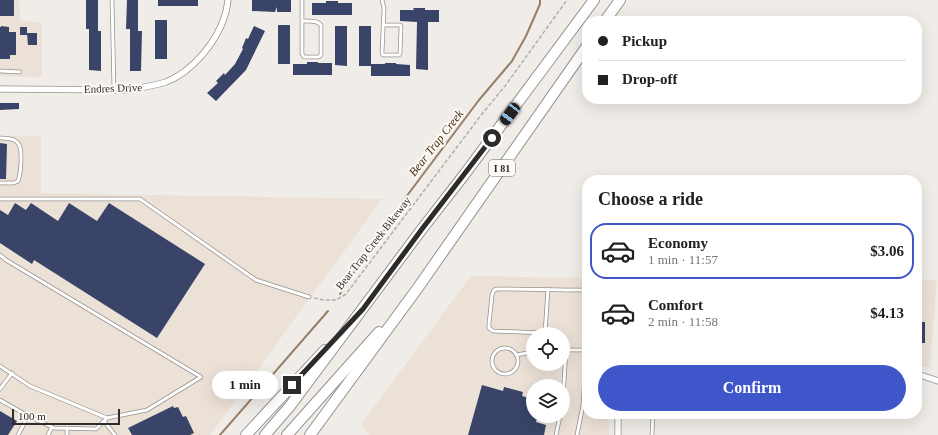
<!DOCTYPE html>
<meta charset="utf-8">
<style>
:root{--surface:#fff;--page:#f6f6f6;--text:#202124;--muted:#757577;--line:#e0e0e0;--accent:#3e56c9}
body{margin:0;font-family:"Times New Roman",serif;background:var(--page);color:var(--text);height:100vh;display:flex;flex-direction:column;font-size:15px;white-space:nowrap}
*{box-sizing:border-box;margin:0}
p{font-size:13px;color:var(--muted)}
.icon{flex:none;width:22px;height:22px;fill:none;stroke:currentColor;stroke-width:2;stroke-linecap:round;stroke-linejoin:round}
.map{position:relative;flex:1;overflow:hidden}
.details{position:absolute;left:582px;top:175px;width:340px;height:244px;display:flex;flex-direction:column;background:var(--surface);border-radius:16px;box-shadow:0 4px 16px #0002}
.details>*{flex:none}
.top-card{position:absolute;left:582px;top:16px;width:340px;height:88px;border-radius:16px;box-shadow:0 4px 16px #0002;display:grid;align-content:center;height:88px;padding:0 16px;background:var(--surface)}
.tools{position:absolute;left:526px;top:327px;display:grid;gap:8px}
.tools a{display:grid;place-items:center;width:44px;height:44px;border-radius:50%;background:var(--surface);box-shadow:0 4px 16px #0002;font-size:20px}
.scale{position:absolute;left:12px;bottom:10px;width:108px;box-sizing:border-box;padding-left:4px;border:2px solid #2e2c2b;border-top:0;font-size:11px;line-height:14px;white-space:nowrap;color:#2e2c2b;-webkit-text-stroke:3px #fdf9f5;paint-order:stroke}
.end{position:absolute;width:18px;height:18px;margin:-9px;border:5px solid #2e2c2b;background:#fff;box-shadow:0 0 0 2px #fff}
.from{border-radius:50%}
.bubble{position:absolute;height:28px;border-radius:14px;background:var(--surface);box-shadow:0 4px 16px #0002;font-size:13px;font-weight:800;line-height:28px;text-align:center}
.car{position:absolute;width:12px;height:24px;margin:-12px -6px;border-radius:5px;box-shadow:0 0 3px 1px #0007;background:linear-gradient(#222 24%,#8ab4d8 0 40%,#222 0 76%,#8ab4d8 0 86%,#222 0)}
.top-card b{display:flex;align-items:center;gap:14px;height:38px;font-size:15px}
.top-card b+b{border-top:1px solid var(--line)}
.top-card i{width:10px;height:10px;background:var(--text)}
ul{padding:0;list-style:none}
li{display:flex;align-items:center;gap:12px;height:56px;margin:0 8px 6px;padding:0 8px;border:2px solid transparent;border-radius:16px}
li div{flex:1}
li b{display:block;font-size:15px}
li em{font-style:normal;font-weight:800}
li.selected{border-color:var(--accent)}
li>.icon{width:36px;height:36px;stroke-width:1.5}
h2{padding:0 16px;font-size:18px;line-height:48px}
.button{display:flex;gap:8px;margin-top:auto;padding:8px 16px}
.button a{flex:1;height:46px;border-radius:24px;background:var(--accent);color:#fff;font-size:16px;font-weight:800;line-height:46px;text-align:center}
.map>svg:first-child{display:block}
</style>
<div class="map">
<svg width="938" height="435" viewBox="0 0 938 435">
<rect width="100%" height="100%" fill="#f0ece8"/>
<g fill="#ebe1d7" fill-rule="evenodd">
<path d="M0,0h19l1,20 22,3v54l-42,-1z"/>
<path d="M0,136h41v57l341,6 -172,236h-210z"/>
<path d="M471,276l116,2v136h22v21h-240l-8,-11zM533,334h30v30h-30zM533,386h30v30h-30z"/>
<path d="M917,279l20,1 -7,87h-13z"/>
</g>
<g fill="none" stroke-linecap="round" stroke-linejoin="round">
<g stroke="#967f65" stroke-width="2">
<path d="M340,294l34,-52 18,-21 14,-24 73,-97 33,-39 14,-25 14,-32v-4"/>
<path d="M220,435l108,-124"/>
</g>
</g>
<g fill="#394468">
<rect x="0" y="0" width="14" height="16"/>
<path d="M86,0h12v31h3v40l-12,-1v-41h-3z"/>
<path d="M127,0h11v31h4l-1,40h-11v-42h-4z"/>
<rect x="158" y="0" width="40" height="6"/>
<path d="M252,0h39v12h-14v-5l-2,5 -23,-1z"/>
<path d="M326,1h12v2h14v12h-40v-12h14z"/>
<path d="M413,8h12v2h14v12h-11v48l-12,-1 1,-47 -17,-1v-11h14z"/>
<rect x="155" y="20" width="12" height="39"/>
<rect x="278" y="25" width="12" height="39"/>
<path d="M1,26l8,1v5h7v23h-6v4h-10v-32h1z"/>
<path d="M254,26l11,5 -19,39 -30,31 -9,-8 11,-10 -2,-2 8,-8 1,2 10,-11 8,-15 -1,-1 4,-10 2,1z"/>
<path d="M335,26h12v40l-12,-1z"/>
<rect x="359" y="26" width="12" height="40"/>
<rect x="20" y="27" width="7" height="8"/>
<path d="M27,33h10v12h-9z"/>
<path d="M307,62h11v1h14v12h-39v-11h14z"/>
<path d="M385,63h11v1l14,1v11h-39v-12h14z"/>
<path d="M0,103h19v6l-19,1z"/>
<path d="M0,143l7,1 -1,35h-6z"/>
<path d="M15,203l11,7 5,-7 27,18 11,-18 28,18 12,-18 96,61 -48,74 -123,-78 -2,4 -32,-21v-33l8,5z"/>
<rect x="917" y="322" width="8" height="21"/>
<path d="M482,385l21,6 1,-4 19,5 -1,4 11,3v17h5l-2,6 10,3 -2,10h-76z"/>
<path d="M173,406l1,2 4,-1 5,10 3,-1 8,17 -4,2h-58l-4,-7z"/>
<path d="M0,411l17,10 -9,14h-8z"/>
</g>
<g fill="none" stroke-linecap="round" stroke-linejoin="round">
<g stroke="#96928e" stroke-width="4.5">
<g id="service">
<path d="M112,0l2,90"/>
<path d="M382,0l2,8 -2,45 1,2h16l1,-1 1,-28 -1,-1h-16"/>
<path d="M302,21c6,0 15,-1 19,4v30l-2,2h-15l-2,-3v-54"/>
<path d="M0,71l20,1"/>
<path d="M0,138c6,0 14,0 18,5 5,6 3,30 0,38l-4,2h-14"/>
<path d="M0,199h140l116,81 53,17"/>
<path d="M0,255l6,5 195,117 -54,33 -40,8 -77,-32 -30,-20"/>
<path d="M548,289l-3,44 -52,-2 -4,-3v-4l3,-29 2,-5 4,-1c28,0 57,1 86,1l3,1"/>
<circle cx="505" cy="361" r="13"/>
<path d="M563,350h24"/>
<path d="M516,355l17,-3"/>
<path d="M0,389l12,-16"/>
<path d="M563,398l3,-48"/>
<path d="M0,400l28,16 26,12 42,1 11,-11"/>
<path d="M104,421l11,14"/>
<path d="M67,428v7"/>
<path d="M18,435l10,-19"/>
<path d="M48,435l4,-8"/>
<path d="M556,435l4,-19"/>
<path d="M577,435l6,-30 4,-61"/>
<path d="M652,435l1,-21"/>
</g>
</g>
<g stroke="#96928e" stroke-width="7">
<g id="minor">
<path d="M0,89l127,1c13,-2 26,-4 39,-8 26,-10 51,-40 59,-67 2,-5 2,-10 3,-15"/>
<path d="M917,374l21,7"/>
<path d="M618,435v-21"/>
</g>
</g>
<g stroke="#96928e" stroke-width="12">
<g id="motorway">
<path d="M605,21l15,-21"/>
<path d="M246,435l79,-85"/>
<path d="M265,435l25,-29 132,-177 42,-54 130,-175"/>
<path d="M287,435l92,-103"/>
<path d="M310,435l107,-146 170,-243"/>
</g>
</g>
<path stroke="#b2afac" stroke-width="1.5" stroke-dasharray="4 2" stroke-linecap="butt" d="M314,298l9,2h13l10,-6 136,-180 23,-28 62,-86"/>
<use href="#service" stroke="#fff" stroke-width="3"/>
<use href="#minor" stroke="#fff" stroke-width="5.5"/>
<use href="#motorway" stroke="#fff" stroke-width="10"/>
</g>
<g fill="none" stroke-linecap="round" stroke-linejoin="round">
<path stroke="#2e2c2b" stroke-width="5" d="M292,385l71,-76 59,-80 70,-91"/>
</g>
<g text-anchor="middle" stroke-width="4" stroke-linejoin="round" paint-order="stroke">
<rect fill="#fdf9f5" stroke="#6c6a68" stroke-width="1" x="489" y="160" width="26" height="16" rx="3"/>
<g font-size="10" font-weight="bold" fill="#2e2c2b">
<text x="502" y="172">I 81</text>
</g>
<g font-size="11" fill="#2e2c2b" stroke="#fdf9f5">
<text transform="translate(113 88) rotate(-2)" y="4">Endres Drive</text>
<text transform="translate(373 243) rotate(-52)" y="4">Bear Trap Creek Bikeway</text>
</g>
<g font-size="12" font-style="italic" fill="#452d0f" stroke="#fdf9f5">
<text transform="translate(436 143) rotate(-52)" y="4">Bear Trap Creek</text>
</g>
</g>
</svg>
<div class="tools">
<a><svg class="icon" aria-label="locate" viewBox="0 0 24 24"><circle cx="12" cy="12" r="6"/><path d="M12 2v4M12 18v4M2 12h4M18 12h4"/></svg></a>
<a><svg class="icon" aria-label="layers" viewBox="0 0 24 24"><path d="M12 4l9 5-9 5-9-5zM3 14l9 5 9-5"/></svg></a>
</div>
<div class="scale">100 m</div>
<i class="end from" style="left:492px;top:138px"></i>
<i class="end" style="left:292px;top:385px"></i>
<div class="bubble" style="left:212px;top:371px;width:66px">1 min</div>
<i class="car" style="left:510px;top:114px;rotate:217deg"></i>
<div class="top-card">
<b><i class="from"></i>Pickup</b>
<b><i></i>Drop-off</b>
</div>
<section class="details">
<h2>Choose a ride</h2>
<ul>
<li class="selected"><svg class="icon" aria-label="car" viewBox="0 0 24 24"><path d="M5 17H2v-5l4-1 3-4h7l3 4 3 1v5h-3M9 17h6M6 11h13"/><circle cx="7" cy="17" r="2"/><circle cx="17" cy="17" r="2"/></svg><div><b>Economy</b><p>1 min · 11:57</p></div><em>$3.06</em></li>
<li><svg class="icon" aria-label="car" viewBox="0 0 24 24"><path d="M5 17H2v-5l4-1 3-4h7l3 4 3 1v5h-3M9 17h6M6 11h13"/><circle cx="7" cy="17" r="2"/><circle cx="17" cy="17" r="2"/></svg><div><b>Comfort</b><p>2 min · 11:58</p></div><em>$4.13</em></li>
</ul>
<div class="button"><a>Confirm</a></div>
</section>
</div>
